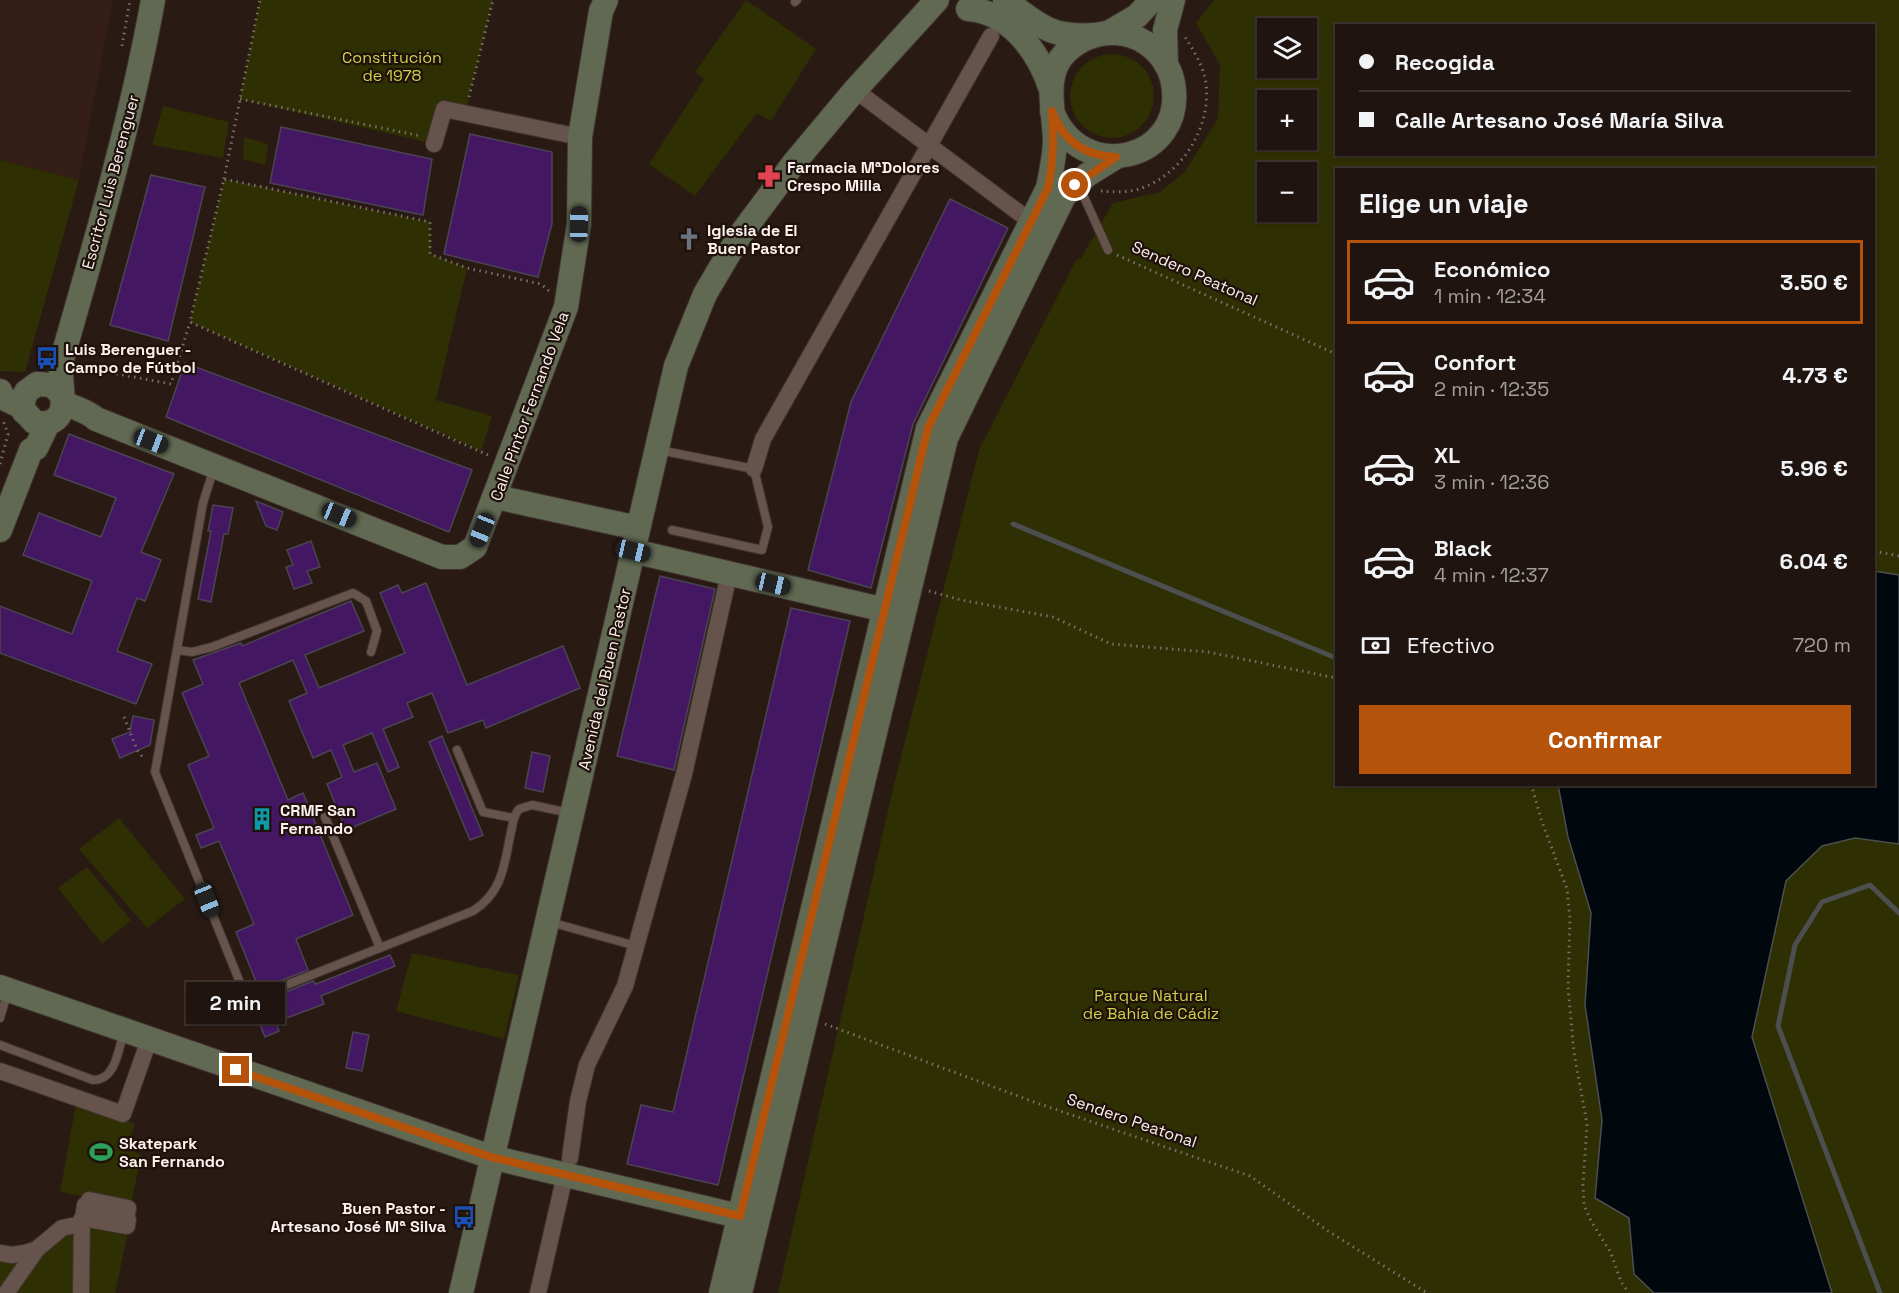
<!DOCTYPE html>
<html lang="es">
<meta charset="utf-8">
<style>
:root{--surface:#1f140f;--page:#271d18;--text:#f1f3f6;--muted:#a19e9e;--line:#3c332f;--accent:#b45309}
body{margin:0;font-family:"Space Grotesk",sans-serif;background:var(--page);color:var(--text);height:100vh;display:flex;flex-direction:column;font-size:22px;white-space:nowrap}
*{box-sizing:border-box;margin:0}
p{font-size:20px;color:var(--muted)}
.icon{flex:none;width:33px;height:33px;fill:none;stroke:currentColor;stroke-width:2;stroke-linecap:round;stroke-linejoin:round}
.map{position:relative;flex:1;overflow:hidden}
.details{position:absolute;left:1335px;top:168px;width:540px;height:618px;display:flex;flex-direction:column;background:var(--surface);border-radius:0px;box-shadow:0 2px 4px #0004,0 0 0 2px var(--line)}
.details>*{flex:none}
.guide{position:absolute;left:1335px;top:24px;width:540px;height:132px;border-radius:0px;box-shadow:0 2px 4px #0004,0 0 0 2px var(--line);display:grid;align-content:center;height:132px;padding:0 24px;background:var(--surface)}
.controls{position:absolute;left:1257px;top:18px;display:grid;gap:12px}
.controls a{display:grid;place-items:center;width:60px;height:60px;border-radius:0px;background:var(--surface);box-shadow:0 2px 4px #0004,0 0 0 2px var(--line);font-size:30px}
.end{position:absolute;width:27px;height:27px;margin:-14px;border:8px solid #b45309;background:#fff;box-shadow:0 0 0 3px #fff}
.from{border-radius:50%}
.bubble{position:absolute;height:42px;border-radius:0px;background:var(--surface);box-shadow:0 2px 4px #0004,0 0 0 2px var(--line);font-size:20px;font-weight:700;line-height:42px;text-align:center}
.car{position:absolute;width:18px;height:36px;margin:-18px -9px;border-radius:8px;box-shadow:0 0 4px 2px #0007;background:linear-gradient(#222 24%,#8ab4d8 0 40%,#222 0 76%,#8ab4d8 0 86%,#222 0)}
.guide b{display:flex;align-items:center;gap:21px;height:57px;font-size:22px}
.guide b+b{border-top:2px solid var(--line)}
.guide i{width:15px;height:15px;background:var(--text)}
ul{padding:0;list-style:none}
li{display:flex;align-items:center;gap:18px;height:84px;margin:0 12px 9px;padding:0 12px;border:3px solid transparent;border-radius:0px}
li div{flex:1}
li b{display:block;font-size:22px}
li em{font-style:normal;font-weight:700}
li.selected{border-color:var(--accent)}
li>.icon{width:54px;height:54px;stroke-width:1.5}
h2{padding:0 24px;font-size:27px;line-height:72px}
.pay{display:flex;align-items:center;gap:15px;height:66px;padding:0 24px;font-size:22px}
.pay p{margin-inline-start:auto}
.cta{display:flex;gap:12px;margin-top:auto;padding:12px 24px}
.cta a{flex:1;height:69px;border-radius:0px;background:var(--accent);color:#fff;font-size:24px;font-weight:700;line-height:69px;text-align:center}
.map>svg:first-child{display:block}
</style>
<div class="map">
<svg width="1899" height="1293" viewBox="0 0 1899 1293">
<rect width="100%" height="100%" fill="#291a14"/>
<path fill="#341e16" d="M0,0h113l-34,180 -79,-20z"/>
<g fill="#2e2f02" fill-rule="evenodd">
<path d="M260,0h233l-28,113 -21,-4 -10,35 -194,-45z"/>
<path d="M746,0l70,49 -45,72 -14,-8 -62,83 -46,-32 55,-85 -9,-7z"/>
<path d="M1214,0h685v1293h-1121l116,-509 85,-334 97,-190 5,-2 32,-55 47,-11 25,-20 33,-54 2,-53 -24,-42zM1336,26h538v128h-538zM1268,28h38v40h-38zM1268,100h38v40h-38zM1336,170h538v614h-538zM1268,172h38v40h-38z"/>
<circle cx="1112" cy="96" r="42"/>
<path d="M163,106l66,16 -6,36 -71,-13z"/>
<path d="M244,137l24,7 -3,21 -22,-6z"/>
<path d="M0,160l79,20 -54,192 -25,-1z"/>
<path d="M224,179l206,43 1,32 36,14 -31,132 56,16 -11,35 -291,-129z"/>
<path d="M119,818l66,81 -38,29 -68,-79z"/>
<path d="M87,867l44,53 -29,24 -44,-56z"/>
<path d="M412,953l107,22 -15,64 -108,-28z"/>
<path d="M76,1104l59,20 -8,24 14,7 -10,50 -71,-13z"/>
<path d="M81,1224l47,8 -13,61h-115v-40l12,2z"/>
</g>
<path fill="#00080d" stroke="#4c4e50" stroke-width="1.5" d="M1874,571l25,4v269l-44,-6 -33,8 -36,35 -34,156 80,256h-178l-20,-19 -5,-56 -34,-20 7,-78 -17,-115 6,-92 -23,-76 -10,-52 316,-1z"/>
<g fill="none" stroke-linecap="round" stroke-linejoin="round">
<g stroke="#4c4e50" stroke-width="5">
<path d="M1013,524l323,134"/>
<path d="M1880,1293l-102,-267 17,-81 27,-43 48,-17 29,28"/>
</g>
</g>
<g fill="#431761" stroke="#4b4453" stroke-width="1.5">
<path d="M281,127l151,32 -9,56 -153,-32z"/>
<path d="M470,134l82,18v72l-14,53 -94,-23z"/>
<path d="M151,175l54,12 -37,154 -58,-16z"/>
<path d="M950,199l58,29 -95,196 -42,164 -63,-18 43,-168z"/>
<path d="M185,363l287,107 -23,62 -283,-115z"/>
<path d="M69,434l105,40 -33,78 20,8 -16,41 -8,-3 -20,53 35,13 -16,40 -136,-51v-47l72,28 20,-53 -69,-26 16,-42 62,24 15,-39 -62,-23z"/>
<path d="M256,501l27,11 -6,18 -11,-4z"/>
<path d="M213,505l20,3 -5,26h-4l-13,68 -13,-3 13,-68h-3z"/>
<path d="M311,541l9,26 -13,4 5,12 -18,6 -8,-22 7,-2 -6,-15z"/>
<path d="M660,576l55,13 -41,181 -57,-14z"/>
<path d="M426,583l41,102 96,-39 17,42 -94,40 -3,-8 -35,13 -16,-40 -25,10 6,14 -30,12 16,38 -11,5 -16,-39 -29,12 11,27 23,-9 19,46 -50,21 -19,-46 15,-7 -11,-27 -18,8 -24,-57 18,-8 -14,-33 -54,23 49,117 15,-7 50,122 -57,24 12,31 -49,19 -23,-57 18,-8 -35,-83 -18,7 -5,-13 18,-7 -26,-63 21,-9 -27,-63 21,-9 -10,-24 48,-17 1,3 109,-45 13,30 -59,24 14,33 86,-35 -25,-60 18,-8 4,8z"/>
<path d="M791,608l59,13 -132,564 -91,-21 14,-59 32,7z"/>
<path d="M133,716l21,4 -4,25 -30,13 -8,-19 18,-7z"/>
<path d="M442,736l41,99 -13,5 -41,-98z"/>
<path d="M532,752l18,4 -7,36 -18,-4z"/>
<path d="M390,955l5,11 -74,30 3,8 -48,18 3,9 -14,6 -11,-27 12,-5 -2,-4 49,-20 3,3z"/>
<path d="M353,1032l16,3 -7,36 -16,-3z"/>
</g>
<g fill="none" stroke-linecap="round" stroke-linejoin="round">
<g stroke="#403431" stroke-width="10">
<g id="lane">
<path d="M795,2l2,-2"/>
<path d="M1076,187l8,10 24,53"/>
<path d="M659,450l95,19 14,58 -6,23 -90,-20"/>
<path d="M214,468l-11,35 -48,269 88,218 9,6 9,-1 212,-84c30,-19 31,-46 38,-79 2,-8 2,-16 8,-23l13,-4 38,8"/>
<path d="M177,650l15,2 20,-5 141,-54 13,8 11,30 -6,21"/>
<path d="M457,750l26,62 31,6"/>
<path d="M325,817l55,131"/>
<path d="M550,922l86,24"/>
<path d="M0,1018l8,-27"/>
<path d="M0,1045l93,35c23,0 25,-30 31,-48"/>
</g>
</g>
<g stroke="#403431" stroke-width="18">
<g id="street">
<path d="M855,90l175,131"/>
<path d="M434,144l10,-35 136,28"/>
<path d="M754,469l9,-30 228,-403"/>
<path d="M0,1071l123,43 26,-74"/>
<path d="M570,1158l8,-57 9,-36 38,-79 59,-212 45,-200"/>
<path d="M0,1253l12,2 13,-2 12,-4 25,-21 19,-4"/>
<path d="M7,1292l30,-43"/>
<path d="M81,1293l1,-75 45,8 1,-6 -44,-8 1,-7 42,9 1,-6 -39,-8"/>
<path d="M538,1293l27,-118"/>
</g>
</g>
<g stroke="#403431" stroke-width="26">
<g id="secondary">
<path d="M1005,0c34,25 44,38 89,35"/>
<path d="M968,9c41,3 70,41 82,78"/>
<path d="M1108,33l29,-17 15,-16"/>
<path d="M1166,64l-1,-34 8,-30"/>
<path d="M0,391l3,7 17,8 14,16c11,3 22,1 27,-10 5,-11 -3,-39 1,-53 34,-119 69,-237 91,-359"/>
<path d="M63,402c12,7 23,8 33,17l346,138h18l15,-10 91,-240 13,-83 1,-87 21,-126 5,-11"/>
<path d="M24,412l-2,-7 4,-13 11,-8 15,1 10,10"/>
<path d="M496,497l142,31"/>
<path d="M0,530l31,-80 5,-2 12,-25"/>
<path d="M633,551l252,59"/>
<path d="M0,987l491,170 264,63"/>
<path d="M461,1293l215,-927 29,-72 33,-56 56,-75 61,-73 82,-90"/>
<path d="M721,1293l207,-865 120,-240c3,-16 7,-32 7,-49 -2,-40 -16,-78 30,-100 19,-9 43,-8 61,4 14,9 24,24 27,40 14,78 -93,103 -121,28"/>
<path d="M740,1293l206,-855 118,-242 23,-21 29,-18"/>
</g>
</g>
<g stroke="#7c6e69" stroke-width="3" stroke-dasharray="1.5 4.5" stroke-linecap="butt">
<path d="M122,46l8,-46"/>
<path d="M469,97l24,-97"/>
<path d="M240,99l181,37"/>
<path d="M224,179l36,-179"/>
<path d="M1101,191c13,1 28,2 41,-3 41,-15 69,-61 64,-104 -2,-17 -12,-33 -21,-47"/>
<path d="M1117,255l219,99"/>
<path d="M81,367l90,17 19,-62"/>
<path d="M488,455l-298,-133 34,-143 206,43v32l37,14 74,16 8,7"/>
<path d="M0,464l8,-30 -5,-14"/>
<path d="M1874,551l25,5"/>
<path d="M929,591l32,9 92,17 58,27 97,8 128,26"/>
<path d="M124,717l13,33 7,9"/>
<path d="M1531,784l11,38 25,67 3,29 -2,69 6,66 13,71 -4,61 1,20 7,16 20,32 10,29 8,11"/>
<path d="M825,1024l209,78 216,74 78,55 99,62"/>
</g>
<use href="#lane" stroke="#65534c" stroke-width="8"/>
<use href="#street" stroke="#65534c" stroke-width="16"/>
<use href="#secondary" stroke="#616952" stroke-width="24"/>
</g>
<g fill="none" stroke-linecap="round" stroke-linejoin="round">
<path stroke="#b45309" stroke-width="8" d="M236,1070l255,87 249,59 188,-788 120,-240c6,-27 6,-50 4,-77 11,30 33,45 64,46l-41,28"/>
</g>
<defs>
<g id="pharmacy-bare" transform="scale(1.8)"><path d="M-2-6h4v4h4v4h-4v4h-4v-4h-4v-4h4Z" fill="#e0444e" stroke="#1f110b" stroke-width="2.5" paint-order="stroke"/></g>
<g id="church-bare" transform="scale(1.8)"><path d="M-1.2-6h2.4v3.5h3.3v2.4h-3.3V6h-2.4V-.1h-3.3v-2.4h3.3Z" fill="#6b7280" stroke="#1f110b" stroke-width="2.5" paint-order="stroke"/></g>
<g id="bus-bare" transform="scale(1.8)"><path d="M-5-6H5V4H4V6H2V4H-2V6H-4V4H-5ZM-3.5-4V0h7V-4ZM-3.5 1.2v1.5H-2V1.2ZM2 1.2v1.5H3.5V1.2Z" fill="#1a4fb4" stroke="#1f110b" stroke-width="2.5" paint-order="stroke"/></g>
<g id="building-bare" transform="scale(1.8)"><path d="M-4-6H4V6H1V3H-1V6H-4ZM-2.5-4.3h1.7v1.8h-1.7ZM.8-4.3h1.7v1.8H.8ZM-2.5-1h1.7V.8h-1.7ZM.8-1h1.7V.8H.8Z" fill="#0f9aa8" stroke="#1f110b" stroke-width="2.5" paint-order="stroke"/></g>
<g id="stadium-bare" transform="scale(1.8)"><path d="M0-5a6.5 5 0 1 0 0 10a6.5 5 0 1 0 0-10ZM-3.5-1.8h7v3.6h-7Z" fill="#2e9e5b" stroke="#1f110b" stroke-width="2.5" paint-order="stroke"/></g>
</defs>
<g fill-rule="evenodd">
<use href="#pharmacy-bare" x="769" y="176"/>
<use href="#church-bare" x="689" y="239"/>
<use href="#bus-bare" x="47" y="358"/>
<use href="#building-bare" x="262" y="819"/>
<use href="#stadium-bare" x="101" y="1152"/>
<use href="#bus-bare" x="464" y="1217"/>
</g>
<g text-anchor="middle" stroke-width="4.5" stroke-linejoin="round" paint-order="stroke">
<g font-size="16" fill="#cfd24a" stroke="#1f110b">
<text x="392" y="63">Constitución<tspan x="392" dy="18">de 1978</tspan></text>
<text x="1151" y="1001">Parque Natural<tspan x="1151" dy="18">de Bahía de Cádiz</tspan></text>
</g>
<g font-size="16" font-weight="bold" fill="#fcf1ed" stroke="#1f110b" text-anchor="start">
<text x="787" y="173">Farmacia MªDolores<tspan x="787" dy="18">Crespo Milla</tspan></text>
<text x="707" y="236">Iglesia de El<tspan x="707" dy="18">Buen Pastor</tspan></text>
<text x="65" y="355">Luis Berenguer -<tspan x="65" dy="18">Campo de Fútbol</tspan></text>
<text x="280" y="816">CRMF San<tspan x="280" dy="18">Fernando</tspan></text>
<text x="119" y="1149">Skatepark<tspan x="119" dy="18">San Fernando</tspan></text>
<text x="446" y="1214" text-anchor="end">Buen Pastor -<tspan x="446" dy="18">Artesano José Mª Silva</tspan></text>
</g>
<g font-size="16" fill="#fcf1ed" stroke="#1f110b">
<text transform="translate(110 182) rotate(-75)" y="6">Escritor Luis Berenguer</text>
<text transform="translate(1195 273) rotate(24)" y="6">Sendero Peatonal</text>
<text transform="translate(529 406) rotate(-70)" y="6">Calle Pintor Fernando Vela</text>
<text transform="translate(604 679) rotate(-77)" y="6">Avenida del Buen Pastor</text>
<text transform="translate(1132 1120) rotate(19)" y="6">Sendero Peatonal</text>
</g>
</g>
</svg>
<div class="controls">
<a><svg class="icon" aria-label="layers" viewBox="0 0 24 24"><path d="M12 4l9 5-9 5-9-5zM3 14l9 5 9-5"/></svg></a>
<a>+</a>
<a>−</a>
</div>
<i class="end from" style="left:1075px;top:185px"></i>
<i class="end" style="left:236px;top:1070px"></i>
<div class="bubble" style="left:186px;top:982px;width:99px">2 min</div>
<i class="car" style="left:579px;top:224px;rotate:1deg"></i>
<i class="car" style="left:151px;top:441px;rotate:111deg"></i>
<i class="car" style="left:339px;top:515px;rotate:112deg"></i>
<i class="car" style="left:482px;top:530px;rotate:202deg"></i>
<i class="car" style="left:633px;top:551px;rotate:103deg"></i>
<i class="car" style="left:773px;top:584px;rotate:103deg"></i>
<i class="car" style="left:207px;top:900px;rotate:158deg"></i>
<div class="guide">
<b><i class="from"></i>Recogida</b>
<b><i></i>Calle Artesano José María Silva</b>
</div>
<section class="details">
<h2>Elige un viaje</h2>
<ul>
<li class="selected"><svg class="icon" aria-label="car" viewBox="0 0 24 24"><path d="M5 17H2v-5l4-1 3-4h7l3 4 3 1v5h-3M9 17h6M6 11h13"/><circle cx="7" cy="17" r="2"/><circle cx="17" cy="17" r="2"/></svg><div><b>Económico</b><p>1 min · 12:34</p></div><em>3.50 €</em></li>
<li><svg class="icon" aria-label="car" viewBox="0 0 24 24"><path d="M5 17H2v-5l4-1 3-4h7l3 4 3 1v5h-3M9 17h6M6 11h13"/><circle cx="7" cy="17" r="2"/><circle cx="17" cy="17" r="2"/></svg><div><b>Confort</b><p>2 min · 12:35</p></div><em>4.73 €</em></li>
<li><svg class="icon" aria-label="car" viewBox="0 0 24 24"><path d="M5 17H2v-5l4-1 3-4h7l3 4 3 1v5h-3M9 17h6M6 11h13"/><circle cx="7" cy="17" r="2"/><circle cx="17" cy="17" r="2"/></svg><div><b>XL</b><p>3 min · 12:36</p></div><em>5.96 €</em></li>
<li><svg class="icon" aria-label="car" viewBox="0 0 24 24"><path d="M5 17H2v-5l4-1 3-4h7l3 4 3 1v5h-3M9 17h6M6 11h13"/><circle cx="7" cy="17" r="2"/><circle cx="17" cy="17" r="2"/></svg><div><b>Black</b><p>4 min · 12:37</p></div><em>6.04 €</em></li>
</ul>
<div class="pay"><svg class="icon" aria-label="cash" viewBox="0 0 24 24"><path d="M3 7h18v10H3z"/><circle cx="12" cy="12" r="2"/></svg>Efectivo<p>720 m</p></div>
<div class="cta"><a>Confirmar</a></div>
</section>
</div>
